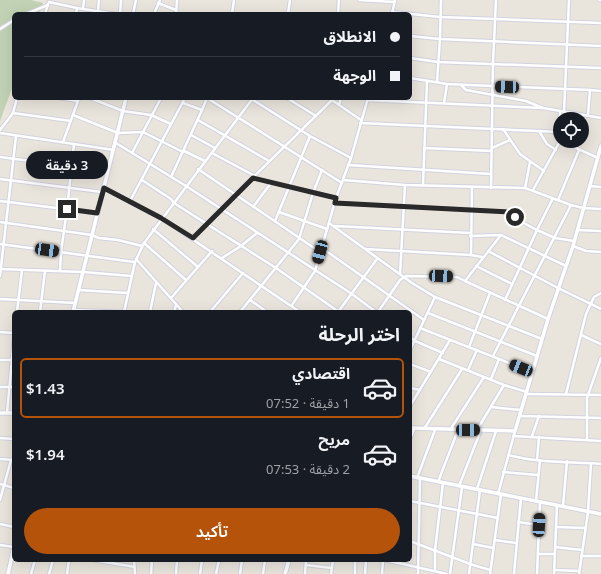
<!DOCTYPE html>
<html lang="ar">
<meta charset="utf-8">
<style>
:root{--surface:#171b24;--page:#20242c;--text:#f1f3f6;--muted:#9ea1a6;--line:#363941;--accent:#b45309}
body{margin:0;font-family:"Noto Sans","Noto Sans Arabic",sans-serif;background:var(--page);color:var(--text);direction:rtl;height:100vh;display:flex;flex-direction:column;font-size:15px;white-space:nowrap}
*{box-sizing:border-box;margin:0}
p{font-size:13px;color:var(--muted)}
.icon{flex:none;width:22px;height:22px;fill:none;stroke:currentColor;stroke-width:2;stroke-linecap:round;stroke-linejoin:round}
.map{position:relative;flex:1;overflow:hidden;direction:ltr}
.details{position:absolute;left:12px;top:310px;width:400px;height:252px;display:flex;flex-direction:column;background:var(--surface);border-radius:6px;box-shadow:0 4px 16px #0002;direction:rtl}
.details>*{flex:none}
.banner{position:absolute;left:12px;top:12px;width:400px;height:88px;border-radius:6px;box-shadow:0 4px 16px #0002;direction:rtl;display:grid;align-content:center;height:88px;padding:0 12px;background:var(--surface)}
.buttons{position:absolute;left:553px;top:112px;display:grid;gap:8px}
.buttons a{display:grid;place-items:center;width:36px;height:36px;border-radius:50%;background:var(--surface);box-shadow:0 4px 16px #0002;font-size:20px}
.end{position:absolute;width:18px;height:18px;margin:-9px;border:5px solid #292929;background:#fff;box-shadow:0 0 0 2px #fff}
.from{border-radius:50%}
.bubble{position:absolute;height:28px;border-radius:14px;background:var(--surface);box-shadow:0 4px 16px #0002;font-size:13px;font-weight:600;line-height:28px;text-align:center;direction:rtl}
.car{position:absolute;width:12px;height:24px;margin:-12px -6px;border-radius:5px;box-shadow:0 0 3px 1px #0007;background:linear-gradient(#222 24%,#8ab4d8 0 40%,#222 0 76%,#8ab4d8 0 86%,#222 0)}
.banner b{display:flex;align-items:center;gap:14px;height:38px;font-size:15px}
.banner b+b{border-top:1px solid var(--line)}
.banner i{width:10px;height:10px;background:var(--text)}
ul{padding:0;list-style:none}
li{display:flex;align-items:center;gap:12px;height:60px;margin:0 8px 6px;padding:0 4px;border:2px solid transparent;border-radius:6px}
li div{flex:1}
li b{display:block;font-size:15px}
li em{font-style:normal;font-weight:600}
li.on{border-color:var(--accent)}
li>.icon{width:36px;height:36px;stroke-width:1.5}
h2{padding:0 12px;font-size:18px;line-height:48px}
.primary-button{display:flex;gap:8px;margin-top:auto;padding:8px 12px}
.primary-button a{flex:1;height:46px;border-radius:24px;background:var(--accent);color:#fff;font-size:16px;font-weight:600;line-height:46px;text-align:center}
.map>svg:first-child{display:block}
</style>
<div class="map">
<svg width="601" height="574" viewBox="0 0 601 574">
<rect width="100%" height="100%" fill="#eae5dc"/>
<path fill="#c1d3b4" d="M0,0h31l12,3 -4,11h-25v69l-14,38z"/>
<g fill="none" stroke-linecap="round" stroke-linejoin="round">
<g stroke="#d1d3e1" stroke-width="4.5">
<g id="street">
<path d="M359,0l36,2"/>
<path d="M599,0h2"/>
<path d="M49,2l28,6 38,6"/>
<path d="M158,3l18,7"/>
<path d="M83,9l1,-9"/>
<path d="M98,11l1,-11"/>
<path d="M392,12l48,5 161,6"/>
<path d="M26,14l22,-9"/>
<path d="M45,14l3,-10"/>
<path d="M76,14l1,-6"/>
<path d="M120,14l1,-14"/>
<path d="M133,14l3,-14"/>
<path d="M154,14l6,-14"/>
<path d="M176,14l1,-14"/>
<path d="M232,14l2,-14"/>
<path d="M288,14l2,-14"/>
<path d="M338,14l1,-14"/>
<path d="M392,14l3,-14"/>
<path d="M0,29l14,-9"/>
<path d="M410,36l30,3 161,7"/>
<path d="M410,58l28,4 163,6"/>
<path d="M410,78l37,6 143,6 -2,25"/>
<path d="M437,82l3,-43 1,-39"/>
<path d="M461,85l5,5 60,11 17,7 58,10"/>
<path d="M590,90l11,1"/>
<path d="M60,98l18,3"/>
<path d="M90,98l33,13 28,4 20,9"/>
<path d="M207,98l135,85"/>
<path d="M250,98l60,38 41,22"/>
<path d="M287,98l29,18"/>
<path d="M329,98l32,22"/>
<path d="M367,100l176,8"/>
<path d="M183,103l19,7"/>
<path d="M444,103l3,-19"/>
<path d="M339,105l2,-7"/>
<path d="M560,111v8"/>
<path d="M564,112l5,-112"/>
<path d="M13,113l58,8"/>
<path d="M73,115l45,18 25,-1 40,20"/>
<path d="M198,120l71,41"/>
<path d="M360,123l200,9"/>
<path d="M503,129l17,25 24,17"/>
<path d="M0,130l13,-17 4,-15"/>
<path d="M539,131l8,13 9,6"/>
<path d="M0,133l114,17"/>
<path d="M191,135l24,13"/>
<path d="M561,141l37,17"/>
<path d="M63,142l16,-44"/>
<path d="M116,143l70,43 166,108 24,18"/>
<path d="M424,148l68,3"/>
<path d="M492,148l18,-8"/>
<path d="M184,151l21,10"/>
<path d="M132,153l29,-55"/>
<path d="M212,153l43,23"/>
<path d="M0,157l108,14"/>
<path d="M348,165l143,9"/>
<path d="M198,169l122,83"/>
<path d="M171,177l31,-67 5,-12"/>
<path d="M253,178l83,20"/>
<path d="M0,179l102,13"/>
<path d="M142,180l29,19 3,4 102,65 63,44"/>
<path d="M343,180l62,5 120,3 46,17 12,3 18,1"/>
<path d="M423,185l4,-104"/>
<path d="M590,186l11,1"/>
<path d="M472,187l-1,68 11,2"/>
<path d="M104,188l57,30 139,94"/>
<path d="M491,188l2,-125 3,-63"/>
<path d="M525,188l5,-26"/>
<path d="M533,190l27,-49"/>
<path d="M558,200l21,-50"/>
<path d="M0,201l97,12"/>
<path d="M130,201l55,-103"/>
<path d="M335,203l175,9 8,8 19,10 18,8 19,3"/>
<path d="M253,207l18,-24"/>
<path d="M279,212l48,17"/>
<path d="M275,221l35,-85"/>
<path d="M0,222l92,13 7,3 19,2 24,6"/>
<path d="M329,223l83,60 23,14 107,42"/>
<path d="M335,226l135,7"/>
<path d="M153,229l45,38"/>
<path d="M578,230l23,1"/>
<path d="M470,236l31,-1 65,31"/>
<path d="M193,238l43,-44 96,-94"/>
<path d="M144,243l42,37"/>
<path d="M0,244l134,18"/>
<path d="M573,246l13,5 15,1"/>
<path d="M322,248l102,72"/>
<path d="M365,249l106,6"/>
<path d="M488,251l70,37 43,21"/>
<path d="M222,258l19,-12 16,-13"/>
<path d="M136,259l47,53"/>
<path d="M476,266l36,18"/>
<path d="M0,269l83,3 49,4"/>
<path d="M60,271l1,-19 6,-43 7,-65"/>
<path d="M400,274l5,-89"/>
<path d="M0,276l16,-140"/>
<path d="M465,281l83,38"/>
<path d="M79,290l49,3"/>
<path d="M171,298l41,-47"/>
<path d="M0,299l75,4"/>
<path d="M250,300l17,12"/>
<path d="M505,300l32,-70 16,-32"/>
<path d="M292,305l23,-34 21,-73 15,-40 17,-60"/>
<path d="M73,310l51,2"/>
<path d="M17,312l5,-42"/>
<path d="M40,312l5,-41"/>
<path d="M124,312l11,-50 9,-19 109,-145"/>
<path d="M150,312l6,-29"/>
<path d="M174,312l2,-7"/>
<path d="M210,312l33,-39"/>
<path d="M240,312l59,-73 14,-46 9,-23"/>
<path d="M338,312l39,-53"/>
<path d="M378,312l22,-32 6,-4 51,1 8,4 36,-46"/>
<path d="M428,313l109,43"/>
<path d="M420,328l112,44"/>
<path d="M0,332l14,1"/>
<path d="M581,335l20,9"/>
<path d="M410,337l5,4 28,12"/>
<path d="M469,347l21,-54"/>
<path d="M410,350l25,-53"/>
<path d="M493,356l78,-151"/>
<path d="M439,359l65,26 23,7"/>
<path d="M0,360h14"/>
<path d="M410,364l21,8"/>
<path d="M468,370l9,-20"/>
<path d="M491,379l8,-20"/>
<path d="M0,387h14"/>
<path d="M410,388l10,2"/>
<path d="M526,394l75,1"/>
<path d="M566,394l20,-80 8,-17 7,-4"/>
<path d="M410,406l40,-66"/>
<path d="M491,407l30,3"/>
<path d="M7,413l7,-75"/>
<path d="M520,416l81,2"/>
<path d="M424,429l38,-60"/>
<path d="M450,430l34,-53"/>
<path d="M477,430l27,-45"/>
<path d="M513,436l88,5"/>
<path d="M532,436l7,-20"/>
<path d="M0,438l14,1"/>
<path d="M410,439l4,-10"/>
<path d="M587,440v-42l14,-40"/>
<path d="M508,455c30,8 62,7 93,9"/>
<path d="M0,459l14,1"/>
<path d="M537,460l2,-23"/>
<path d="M503,472l35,3"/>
<path d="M417,478l18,-48"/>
<path d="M438,482l20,-52"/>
<path d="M0,484l14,4"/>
<path d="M459,486l22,-56"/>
<path d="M477,489l19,-58"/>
<path d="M498,494l17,-63"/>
<path d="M0,500l11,-40"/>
<path d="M410,501l88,17"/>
<path d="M536,501l4,-41"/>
<path d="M563,506l4,-45"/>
<path d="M518,522l21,3"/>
<path d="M0,524l14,3"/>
<path d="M556,527l29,1"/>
<path d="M495,540l21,3"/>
<path d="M410,541l60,23 20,6"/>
<path d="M473,544l20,4"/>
<path d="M0,545l14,2"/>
<path d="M555,547l27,3"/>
<path d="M538,554h17"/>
<path d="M581,556h20"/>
<path d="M93,560l42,7"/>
<path d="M134,560l1,14"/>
<path d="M385,560l62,14"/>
<path d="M306,565l26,3"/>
<path d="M554,570l25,1"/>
<path d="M435,571v-21l8,-67"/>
<path d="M31,574l4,-14"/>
<path d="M49,574l4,-14"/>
<path d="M67,574l2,-14"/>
<path d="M151,574l1,-14"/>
<path d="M176,574l1,-14"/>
<path d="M200,574l2,-14"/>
<path d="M216,574l3,-14"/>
<path d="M240,574l2,-14"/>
<path d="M263,574l2,-14"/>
<path d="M305,574l1,-14"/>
<path d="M331,574l2,-14"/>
<path d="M355,574v-14"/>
<path d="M365,574l1,-14"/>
<path d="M382,574l1,-14"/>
<path d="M418,574l2,-96"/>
<path d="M450,574l12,-87"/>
<path d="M469,574l11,-84"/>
<path d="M490,574l11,-80"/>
<path d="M514,574l7,-76"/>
<path d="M537,574l3,-72"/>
<path d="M554,574l3,-69"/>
<path d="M579,574l9,-62 3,-49"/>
</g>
</g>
<g stroke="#d1d3e1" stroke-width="5.5">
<g id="secondary">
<path d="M73,312l53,-214"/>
<path d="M0,413h14"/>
<path d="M410,428l105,3 33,-112 25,-73 28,-100"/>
<path d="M410,476l191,38"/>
<path d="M8,574l6,-27"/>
<path d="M285,574l4,-14"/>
</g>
</g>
<use href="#street" stroke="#fff" stroke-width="2.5"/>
<use href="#secondary" stroke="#fff" stroke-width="3.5"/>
</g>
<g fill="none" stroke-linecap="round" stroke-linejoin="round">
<path stroke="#292929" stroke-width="5" d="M67,209l30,4 7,-25 57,30 32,20 60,-60 83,20 -1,5 175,9 5,5"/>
</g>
</svg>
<div class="buttons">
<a><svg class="icon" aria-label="locate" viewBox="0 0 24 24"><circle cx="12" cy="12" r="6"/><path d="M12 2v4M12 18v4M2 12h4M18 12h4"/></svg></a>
</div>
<i class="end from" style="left:515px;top:217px"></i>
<i class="end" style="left:67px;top:209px"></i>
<div class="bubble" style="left:26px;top:151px;width:82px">3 دقيقة</div>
<i class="car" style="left:507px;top:87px;rotate:272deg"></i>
<i class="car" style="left:47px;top:250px;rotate:98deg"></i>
<i class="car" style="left:320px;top:252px;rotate:195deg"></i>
<i class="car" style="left:441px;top:276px;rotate:93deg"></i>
<i class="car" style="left:521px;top:368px;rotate:292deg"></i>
<i class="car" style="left:468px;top:430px;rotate:89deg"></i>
<i class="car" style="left:539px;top:525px;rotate:3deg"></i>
<div class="banner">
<b><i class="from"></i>الانطلاق</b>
<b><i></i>الوجهة</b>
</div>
<section class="details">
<h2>اختر الرحلة</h2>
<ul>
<li class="on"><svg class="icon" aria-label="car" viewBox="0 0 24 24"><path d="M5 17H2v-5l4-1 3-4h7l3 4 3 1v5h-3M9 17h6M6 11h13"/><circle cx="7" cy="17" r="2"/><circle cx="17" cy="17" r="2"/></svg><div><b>اقتصادي</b><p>1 دقيقة · 07:52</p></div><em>$1.43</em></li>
<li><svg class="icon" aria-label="car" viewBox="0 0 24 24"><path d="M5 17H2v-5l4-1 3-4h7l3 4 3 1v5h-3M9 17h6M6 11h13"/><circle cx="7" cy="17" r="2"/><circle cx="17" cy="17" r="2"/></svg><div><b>مريح</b><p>2 دقيقة · 07:53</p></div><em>$1.94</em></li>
</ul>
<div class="primary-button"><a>تأكيد</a></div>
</section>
</div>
